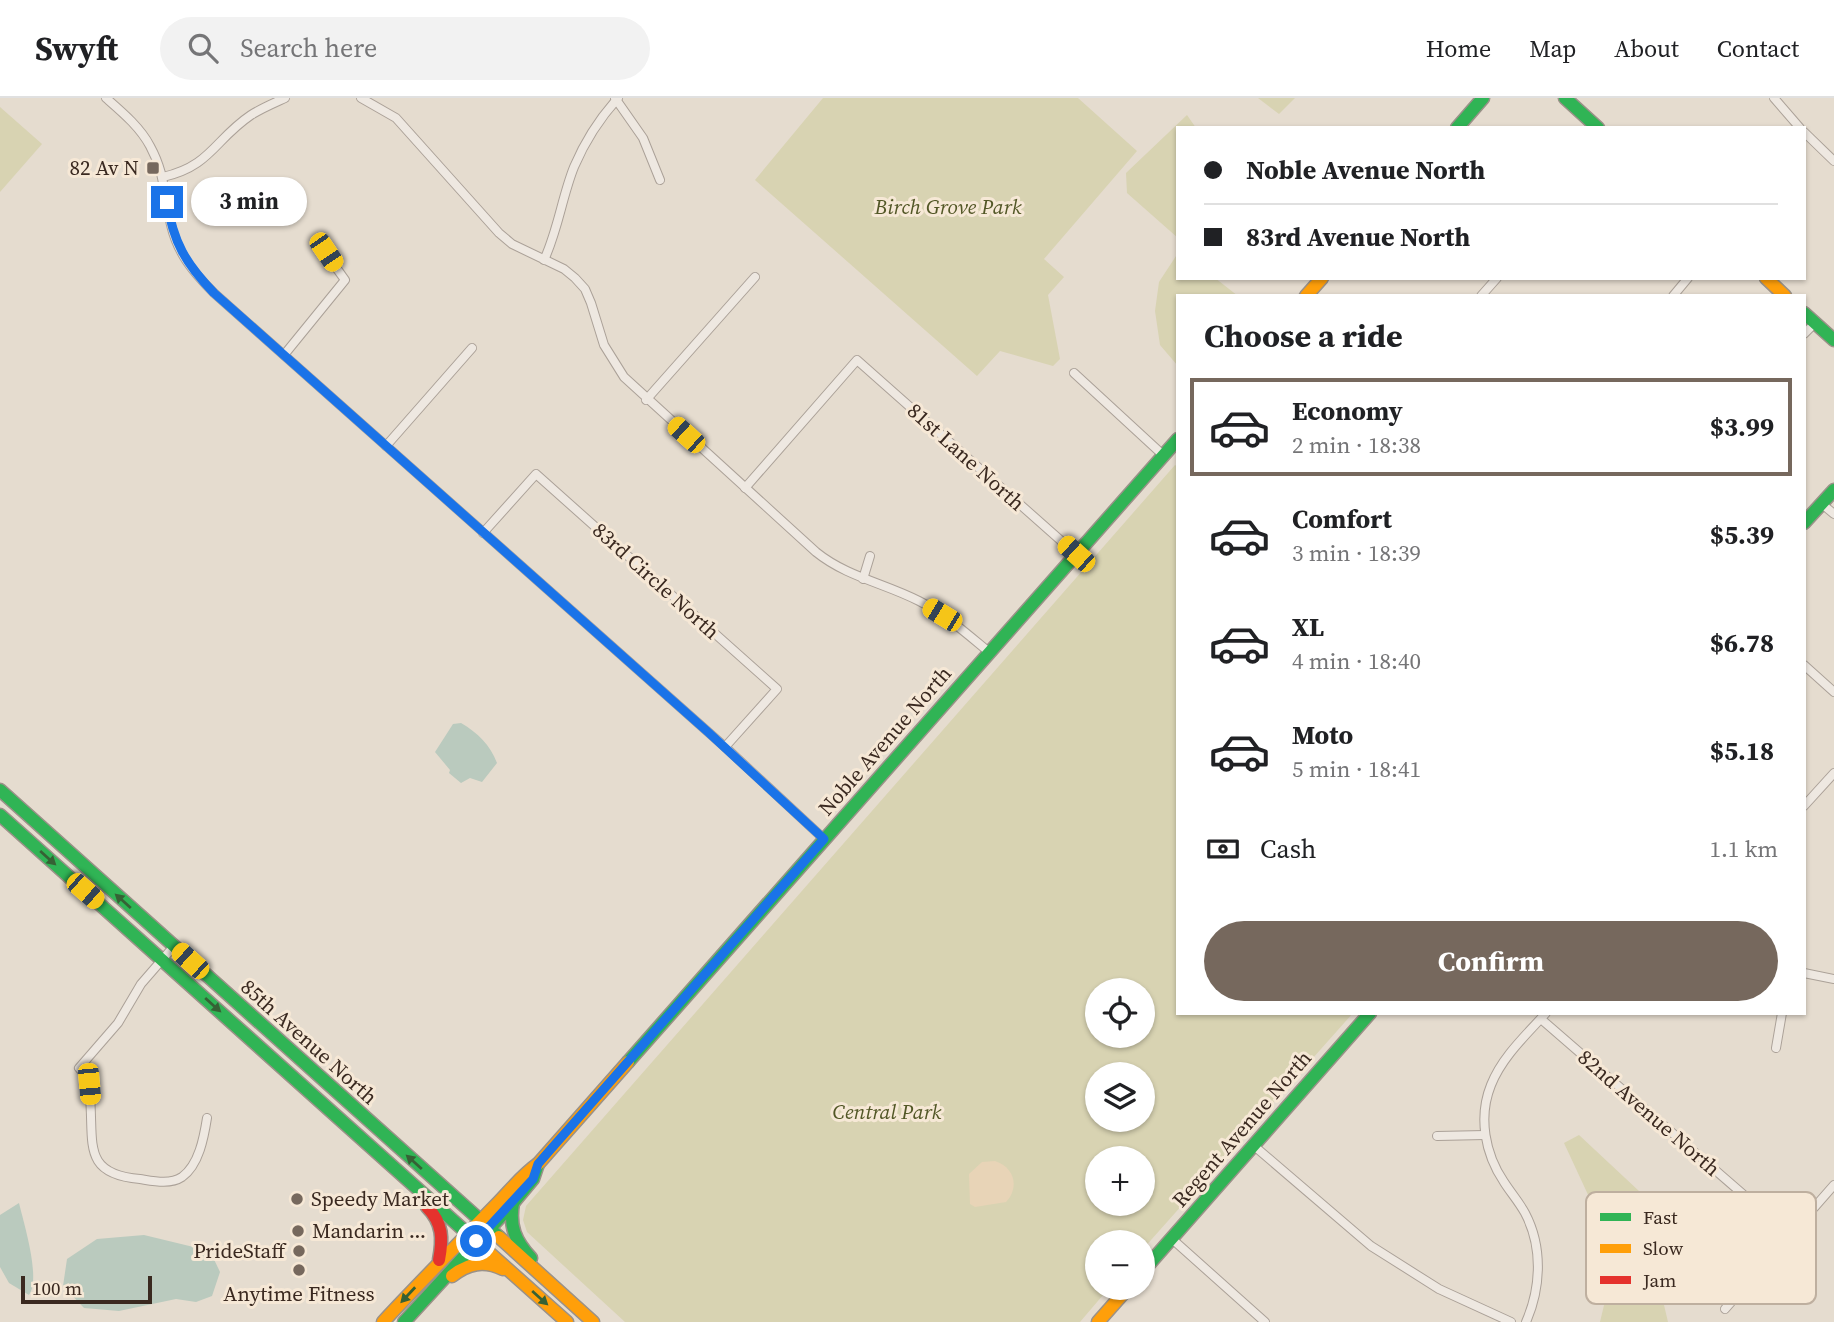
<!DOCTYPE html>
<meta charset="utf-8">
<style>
:root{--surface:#fff;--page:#f2f2f2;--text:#202124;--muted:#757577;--line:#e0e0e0;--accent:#76685d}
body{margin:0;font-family:"Source Serif 4",serif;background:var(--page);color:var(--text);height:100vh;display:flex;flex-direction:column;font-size:26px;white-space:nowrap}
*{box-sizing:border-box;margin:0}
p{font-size:23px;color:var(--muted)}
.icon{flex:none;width:38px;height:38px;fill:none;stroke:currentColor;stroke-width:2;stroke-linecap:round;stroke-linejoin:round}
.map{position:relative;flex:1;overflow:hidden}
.drawer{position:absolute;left:1176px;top:196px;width:630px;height:721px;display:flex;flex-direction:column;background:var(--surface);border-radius:0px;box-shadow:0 2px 5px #0004}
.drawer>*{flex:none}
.guide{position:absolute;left:1176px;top:28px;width:630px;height:154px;border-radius:0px;box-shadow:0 2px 5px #0004;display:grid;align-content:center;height:154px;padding:0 28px;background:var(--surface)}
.controls{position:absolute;left:1085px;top:880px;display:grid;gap:14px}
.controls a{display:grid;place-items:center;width:70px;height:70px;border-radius:50%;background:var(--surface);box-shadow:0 2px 5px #0004;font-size:35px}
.scale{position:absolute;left:21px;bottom:18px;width:131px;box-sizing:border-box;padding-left:7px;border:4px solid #3a2920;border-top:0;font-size:19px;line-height:24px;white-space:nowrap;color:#3a2920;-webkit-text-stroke:5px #f6e8d6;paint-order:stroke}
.end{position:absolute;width:32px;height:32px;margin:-16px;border:9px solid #1a73e8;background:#fff;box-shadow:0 0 0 4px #fff}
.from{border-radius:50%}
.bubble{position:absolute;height:49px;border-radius:24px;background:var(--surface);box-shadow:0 2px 5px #0004;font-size:23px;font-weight:700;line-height:49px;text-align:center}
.car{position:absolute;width:21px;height:42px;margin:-21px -10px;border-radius:9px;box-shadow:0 0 5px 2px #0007;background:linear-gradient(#f5c518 24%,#345 0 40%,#f5c518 0 76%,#345 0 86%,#f5c518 0)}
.guide b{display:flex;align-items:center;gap:24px;height:66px;font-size:26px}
.guide b+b{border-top:2px solid var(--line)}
.guide i{width:18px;height:18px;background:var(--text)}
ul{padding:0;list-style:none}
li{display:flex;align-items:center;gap:21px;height:98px;margin:0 14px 10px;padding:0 14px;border:4px solid transparent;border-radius:0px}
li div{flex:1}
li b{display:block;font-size:26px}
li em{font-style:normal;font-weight:700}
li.on{border-color:var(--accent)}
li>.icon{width:63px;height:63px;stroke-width:1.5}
h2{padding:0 28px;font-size:32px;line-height:84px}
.pay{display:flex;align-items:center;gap:18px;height:77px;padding:0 28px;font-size:26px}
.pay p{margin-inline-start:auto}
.cta{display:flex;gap:14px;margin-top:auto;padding:14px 28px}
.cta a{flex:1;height:80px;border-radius:42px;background:var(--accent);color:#fff;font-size:28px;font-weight:700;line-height:80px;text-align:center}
header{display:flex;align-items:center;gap:42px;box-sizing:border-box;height:98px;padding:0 35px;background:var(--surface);border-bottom:2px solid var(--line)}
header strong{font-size:33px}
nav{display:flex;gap:38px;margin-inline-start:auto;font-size:24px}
.search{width:490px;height:63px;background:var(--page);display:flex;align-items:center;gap:18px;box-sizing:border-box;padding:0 24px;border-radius:38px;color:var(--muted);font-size:26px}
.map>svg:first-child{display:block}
</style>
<header>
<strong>Swyft</strong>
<div class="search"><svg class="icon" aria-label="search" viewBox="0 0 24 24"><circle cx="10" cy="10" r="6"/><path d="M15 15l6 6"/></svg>Search here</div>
<nav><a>Home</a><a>Map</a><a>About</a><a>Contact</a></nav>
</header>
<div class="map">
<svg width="1834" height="1224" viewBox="0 0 1834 1224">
<rect width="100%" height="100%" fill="#e5dccf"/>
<g fill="#d8d3b2" fill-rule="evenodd">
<path d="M823,0h255l59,53 -93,108 20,18 -16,18 12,64 -7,7 -53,-15 -23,25 -222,-196z"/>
<path d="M1258,0h37l-16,16z"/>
<path d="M0,9l42,37 -42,48z"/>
<path d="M1187,17l9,13h-18v110l-51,-45 -1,-20z"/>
<path d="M1178,155v25h37l23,18h-60v70l-18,-21 -5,-34 4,-29z"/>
<path d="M1175,367l3,2v546h175l-210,236v-7h-46v46h12l-29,34h-455l-98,-90 -4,-12 3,-14zM1097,892h46v46h-46zM1097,976h46v46h-46zM1097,1060h46v46h-46z"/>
<path d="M1579,1037l106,99 -25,54 8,34h-68l16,-67 -52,-112z"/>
</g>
<path fill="#e8d4b7" d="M995,1063c19,6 25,26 11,41l-31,5 -5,-3 -1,-30 13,-12z"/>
<g fill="#bacabe">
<path d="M461,625c17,10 29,22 36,40l-15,19 -12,-4 -9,5 -12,-10 1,-3 -15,-18 18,-28z"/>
<path d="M19,1105c5,21 22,75 10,92l-20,-12 -9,-16v-52z"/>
<path d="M144,1137l66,16 10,21 -8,24 -16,6 -20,-3 -57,12 -35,-3 -21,-22 4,-27 30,-20z"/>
</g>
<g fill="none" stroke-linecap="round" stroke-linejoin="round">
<g stroke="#aba198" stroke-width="10">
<g id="street">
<path d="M106,0c16,14 34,29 44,48 16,29 13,49 21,79 7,29 22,47 43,68l511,454 99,92"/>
<path d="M361,0l35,20 103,115 13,11 52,25 11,9 10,11 6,14 13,42 20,32 192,175c31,25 68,31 103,49 26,13 48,33 70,51"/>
<path d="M615,0l28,40 17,42"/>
<path d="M1774,0l26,30"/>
<path d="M1804,34l30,29"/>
<path d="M163,79c48,-11 51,-37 88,-62 11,-7 23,-12 34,-17"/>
<path d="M544,162c14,-30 18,-63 30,-93 11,-26 26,-49 44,-69"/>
<path d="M1481,198l16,-18"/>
<path d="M1673,198l15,-18"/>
<path d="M1804,236l11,-11"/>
<path d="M284,257l61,-75 -20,-28"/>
<path d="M1074,275l89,82"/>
<path d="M646,302l109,-123"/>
<path d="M386,348l86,-98"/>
<path d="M745,390l112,-128 219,194"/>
<path d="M1822,406l12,10"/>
<path d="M483,435l53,-59 241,215 -52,58"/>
<path d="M863,481l7,-23"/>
<path d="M1804,567l30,27"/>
<path d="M1804,708l30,-33"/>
<path d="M174,848l-33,38 -23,39 -39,45c9,9 10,17 11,29 4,47 -8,77 50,82 13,2 30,6 42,-2 17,-12 22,-40 25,-59"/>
<path d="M1804,875l30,6"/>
<path d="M1541,921l249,216"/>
<path d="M1776,950l6,-35"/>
<path d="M1437,1038l48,-1"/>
<path d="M1253,1047l118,101 68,43 72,33"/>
<path d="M1171,1140l94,84"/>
<path d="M1725,1211l109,-124"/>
<path d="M1526,1224c15,-34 17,-75 -1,-109 -6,-11 -14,-20 -21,-31 -19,-28 -26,-65 -13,-97 11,-28 35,-50 55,-72"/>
</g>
</g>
<g stroke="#9a9188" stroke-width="15">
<g id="fast">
<path d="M1565,0l33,30"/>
<path d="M1457,30l26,-30"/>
<path d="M1804,215l30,27"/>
<path d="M1804,425l30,-33"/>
<path d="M0,692l499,447"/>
<path d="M0,717l477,427"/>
<path d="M628,964l550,-623"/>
<path d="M513,1105c-4,23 2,38 18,55"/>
<path d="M1143,1173l227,-258"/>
<path d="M404,1224l109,-119 20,-24 5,-15"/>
</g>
</g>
<g stroke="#9a9188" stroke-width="15">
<g id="slow">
<path d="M1766,180l19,18"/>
<path d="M1306,198l16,-18"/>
<path d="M499,1139l94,85"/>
<path d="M477,1144l90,80"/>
<path d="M452,1178c16,-13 32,-16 51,-7"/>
<path d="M383,1224c37,-40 75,-78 113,-117 14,-14 25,-29 42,-41l90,-102"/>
<path d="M1098,1224l30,-34"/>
</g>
</g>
<g stroke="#9a9188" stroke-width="15">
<path id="jam" d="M427,1109c16,16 16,32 12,53"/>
</g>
<use href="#street" stroke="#eee8e1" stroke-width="8"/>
<use href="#fast" stroke="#30b455" stroke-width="12"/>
<use href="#slow" stroke="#ff9f0a" stroke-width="12"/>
<use href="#jam" stroke="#e5322d" stroke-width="12"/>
</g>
<defs><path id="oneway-solid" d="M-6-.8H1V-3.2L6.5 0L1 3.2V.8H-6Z" transform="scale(1.75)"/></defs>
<g fill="#366135">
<use href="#oneway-solid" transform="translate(48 760) rotate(42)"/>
<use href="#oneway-solid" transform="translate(123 803) rotate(-138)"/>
<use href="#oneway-solid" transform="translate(213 907) rotate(42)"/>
<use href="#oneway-solid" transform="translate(414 1064) rotate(-138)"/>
<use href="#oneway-solid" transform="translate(408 1197) rotate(133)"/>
<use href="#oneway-solid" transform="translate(540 1200) rotate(42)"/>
</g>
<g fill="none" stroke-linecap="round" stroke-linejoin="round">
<path stroke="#1a73e8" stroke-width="9" d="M167,104c6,40 19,62 47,91l494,439 116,107 -273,310 -13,15 -5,15 -57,62"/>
</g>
<g fill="#76685d" stroke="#f6e8d6" stroke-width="2.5">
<rect x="146" y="63" width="14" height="14" rx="3.5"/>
<circle cx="297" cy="1101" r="7"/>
<circle cx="298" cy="1133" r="7"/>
<circle cx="299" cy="1153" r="7"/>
<circle cx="299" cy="1172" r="7"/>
</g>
<g text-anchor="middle" stroke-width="6" stroke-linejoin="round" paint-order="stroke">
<g font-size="21" fill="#3a2920" stroke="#f6e8d6" text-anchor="end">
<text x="139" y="77">82 Av N</text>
<text x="311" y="1108" text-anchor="start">Speedy Market</text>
<text x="312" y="1140" text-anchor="start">Mandarin ...</text>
<text x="285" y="1160">PrideStaff</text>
<text x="299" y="1203" text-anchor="middle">Anytime Fitness</text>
</g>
<g font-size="21" font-style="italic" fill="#525726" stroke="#f6e8d6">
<text x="948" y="116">Birch Grove Park</text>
<text x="887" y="1021">Central Park</text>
</g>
<g font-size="21" fill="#3a2920" stroke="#f6e8d6">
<text transform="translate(966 359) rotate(42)" y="7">81st Lane North</text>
<text transform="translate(656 483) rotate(42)" y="7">83rd Circle North</text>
<text transform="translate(885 643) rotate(-49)" y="7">Noble Avenue North</text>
<text transform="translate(309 944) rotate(42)" y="7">85th Avenue North</text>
<text transform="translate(1649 1015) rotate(41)" y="7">82nd Avenue North</text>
<text transform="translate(1242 1031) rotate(-49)" y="7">Regent Avenue North</text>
</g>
</g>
<rect x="1586" y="1094" width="230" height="112" rx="10" fill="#f6e8d6" stroke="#beaf9f" stroke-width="2"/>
<rect x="1600" y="1115" width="31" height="8" fill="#30b455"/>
<rect x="1600" y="1146" width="31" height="9" fill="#ff9f0a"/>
<rect x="1600" y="1178" width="31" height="8" fill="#e5322d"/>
<g font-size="19" fill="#3a2920">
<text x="1643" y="1126">Fast</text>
<text x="1643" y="1157">Slow</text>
<text x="1643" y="1189">Jam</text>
</g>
</svg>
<div class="controls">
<a><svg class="icon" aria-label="locate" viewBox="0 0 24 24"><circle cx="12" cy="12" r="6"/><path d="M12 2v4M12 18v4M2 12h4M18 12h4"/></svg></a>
<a><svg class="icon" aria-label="layers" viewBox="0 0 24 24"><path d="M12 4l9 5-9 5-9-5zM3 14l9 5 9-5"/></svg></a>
<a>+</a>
<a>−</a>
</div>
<div class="scale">100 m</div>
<i class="end from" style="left:476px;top:1143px"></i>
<i class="end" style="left:167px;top:104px"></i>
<div class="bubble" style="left:191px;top:79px;width:116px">3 min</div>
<i class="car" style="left:326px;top:154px;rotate:146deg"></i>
<i class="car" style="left:686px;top:337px;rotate:312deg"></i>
<i class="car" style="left:1076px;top:456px;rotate:312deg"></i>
<i class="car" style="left:942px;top:517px;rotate:301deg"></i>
<i class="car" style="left:85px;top:793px;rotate:131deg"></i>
<i class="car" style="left:190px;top:863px;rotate:312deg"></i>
<i class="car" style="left:89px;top:986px;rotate:175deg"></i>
<div class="guide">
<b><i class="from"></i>Noble Avenue North</b>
<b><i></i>83rd Avenue North</b>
</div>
<section class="drawer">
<h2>Choose a ride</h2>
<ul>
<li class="on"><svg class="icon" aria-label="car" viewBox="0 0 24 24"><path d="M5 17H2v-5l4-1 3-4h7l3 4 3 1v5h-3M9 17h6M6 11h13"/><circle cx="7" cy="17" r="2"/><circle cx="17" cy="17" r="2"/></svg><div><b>Economy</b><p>2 min · 18:38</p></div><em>$3.99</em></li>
<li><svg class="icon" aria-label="car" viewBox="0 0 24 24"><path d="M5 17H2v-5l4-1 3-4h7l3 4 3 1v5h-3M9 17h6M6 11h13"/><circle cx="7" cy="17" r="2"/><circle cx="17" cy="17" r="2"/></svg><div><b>Comfort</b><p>3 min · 18:39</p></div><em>$5.39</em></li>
<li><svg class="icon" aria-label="car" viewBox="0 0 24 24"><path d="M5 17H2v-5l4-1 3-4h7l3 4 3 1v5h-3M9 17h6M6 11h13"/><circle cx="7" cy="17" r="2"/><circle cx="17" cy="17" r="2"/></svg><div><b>XL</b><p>4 min · 18:40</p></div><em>$6.78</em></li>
<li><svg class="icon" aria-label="car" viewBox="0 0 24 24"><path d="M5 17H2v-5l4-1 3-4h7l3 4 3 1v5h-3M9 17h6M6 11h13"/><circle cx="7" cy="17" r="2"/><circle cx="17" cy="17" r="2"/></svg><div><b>Moto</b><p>5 min · 18:41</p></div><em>$5.18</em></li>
</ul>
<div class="pay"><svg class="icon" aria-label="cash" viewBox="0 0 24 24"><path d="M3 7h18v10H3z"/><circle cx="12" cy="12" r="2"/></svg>Cash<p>1.1 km</p></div>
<div class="cta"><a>Confirm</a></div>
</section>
</div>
